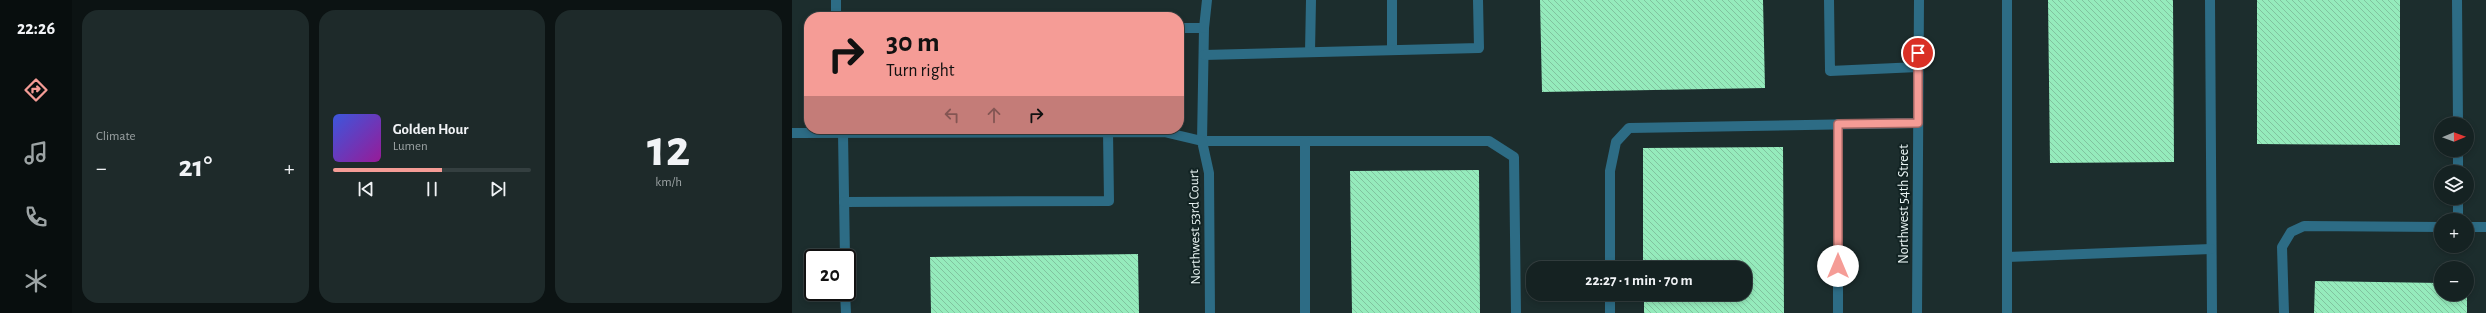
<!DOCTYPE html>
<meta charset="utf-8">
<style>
body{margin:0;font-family:"Alegreya Sans",sans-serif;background:#1e2a2a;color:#f1f3f6;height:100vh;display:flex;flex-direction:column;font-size:15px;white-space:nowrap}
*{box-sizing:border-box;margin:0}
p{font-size:13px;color:#9da4a5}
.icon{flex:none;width:22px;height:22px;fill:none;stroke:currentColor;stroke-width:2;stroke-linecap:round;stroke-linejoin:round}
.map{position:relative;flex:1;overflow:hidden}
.sheet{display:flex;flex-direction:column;gap:10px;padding:10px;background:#0c1313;width:720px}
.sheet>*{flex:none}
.banner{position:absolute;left:12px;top:12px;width:380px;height:122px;border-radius:16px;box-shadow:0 2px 6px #0003,0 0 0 1px #343f40;background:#f59c96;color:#111;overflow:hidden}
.needle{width:26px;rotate:89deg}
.controls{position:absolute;left:1642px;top:117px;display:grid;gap:8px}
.controls a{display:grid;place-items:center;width:40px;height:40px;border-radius:50%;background:#152222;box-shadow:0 2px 6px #0003,0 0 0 1px #343f40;font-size:20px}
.speed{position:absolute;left:12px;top:249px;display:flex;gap:8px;font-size:20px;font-weight:700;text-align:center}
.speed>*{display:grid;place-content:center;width:52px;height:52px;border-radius:50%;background:#152222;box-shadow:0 2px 6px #0003,0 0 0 1px #343f40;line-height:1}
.speed .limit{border:2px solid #111;border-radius:6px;background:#fff;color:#111}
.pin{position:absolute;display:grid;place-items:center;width:34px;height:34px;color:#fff;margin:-17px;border:2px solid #fff;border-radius:50%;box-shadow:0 1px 4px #0007}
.me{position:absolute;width:44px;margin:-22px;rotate:0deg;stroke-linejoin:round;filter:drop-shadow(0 0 3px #0008)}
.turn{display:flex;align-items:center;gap:14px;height:84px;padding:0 16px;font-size:18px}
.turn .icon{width:52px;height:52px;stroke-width:2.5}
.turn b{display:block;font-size:28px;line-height:34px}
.lanes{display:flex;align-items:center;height:38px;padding:0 16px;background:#0003;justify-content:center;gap:20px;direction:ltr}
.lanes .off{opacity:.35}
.big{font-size:30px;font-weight:700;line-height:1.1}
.sheet .card{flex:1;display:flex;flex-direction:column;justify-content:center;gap:6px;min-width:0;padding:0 14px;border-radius:16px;background:#1e2a2a}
.sheet .dial{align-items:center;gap:0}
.dial b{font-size:52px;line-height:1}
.song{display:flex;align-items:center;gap:12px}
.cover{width:48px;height:48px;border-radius:6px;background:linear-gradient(135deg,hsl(230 70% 55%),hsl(300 70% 35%))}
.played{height:4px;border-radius:2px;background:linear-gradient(90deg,#f59c96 55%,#343f40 55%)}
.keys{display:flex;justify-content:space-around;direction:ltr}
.heat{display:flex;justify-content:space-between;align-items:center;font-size:22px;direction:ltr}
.sheet .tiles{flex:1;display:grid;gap:10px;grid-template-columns:repeat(3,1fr)}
.trip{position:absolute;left:734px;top:261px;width:226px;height:40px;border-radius:16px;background:#152222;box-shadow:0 2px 6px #0003,0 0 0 1px #343f40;font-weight:700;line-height:40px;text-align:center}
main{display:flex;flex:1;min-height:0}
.menu{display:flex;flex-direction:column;width:72px;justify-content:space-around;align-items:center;background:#080e0e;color:#9da4a5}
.menu .icon{width:28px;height:28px}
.menu .active{color:#f59c96}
.menu b{font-size:18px;color:#f1f3f6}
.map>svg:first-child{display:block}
.building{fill:url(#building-back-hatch)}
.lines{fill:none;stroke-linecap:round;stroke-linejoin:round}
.lane{stroke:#2d6c85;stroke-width:10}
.street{stroke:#2d6c85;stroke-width:10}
.route-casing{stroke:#9f6562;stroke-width:10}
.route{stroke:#f59c96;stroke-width:7}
.labels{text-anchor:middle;stroke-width:4;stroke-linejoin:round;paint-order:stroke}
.street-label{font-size:14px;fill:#eaf5f4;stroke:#122323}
</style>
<main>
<nav class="menu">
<b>22:26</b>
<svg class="icon active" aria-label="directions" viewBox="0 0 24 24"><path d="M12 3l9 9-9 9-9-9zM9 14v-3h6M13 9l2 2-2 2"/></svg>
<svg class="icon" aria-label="music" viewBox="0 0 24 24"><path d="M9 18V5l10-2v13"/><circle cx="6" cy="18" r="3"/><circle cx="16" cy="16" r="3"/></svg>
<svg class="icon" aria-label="phone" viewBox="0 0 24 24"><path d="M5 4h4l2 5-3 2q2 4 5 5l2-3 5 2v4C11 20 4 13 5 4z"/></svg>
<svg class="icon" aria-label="climate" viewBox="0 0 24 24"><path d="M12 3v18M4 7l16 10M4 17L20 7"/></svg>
</nav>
<section class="sheet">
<div class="tiles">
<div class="card"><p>Climate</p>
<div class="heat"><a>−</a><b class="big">21°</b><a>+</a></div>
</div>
<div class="card">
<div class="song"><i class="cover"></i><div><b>Golden Hour</b><p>Lumen</p></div></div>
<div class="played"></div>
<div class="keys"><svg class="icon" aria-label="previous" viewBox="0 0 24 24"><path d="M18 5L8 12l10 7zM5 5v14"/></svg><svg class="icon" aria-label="pause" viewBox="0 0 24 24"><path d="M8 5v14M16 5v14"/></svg><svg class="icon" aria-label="next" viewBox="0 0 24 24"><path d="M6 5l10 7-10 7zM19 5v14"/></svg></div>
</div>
<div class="card dial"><b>12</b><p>km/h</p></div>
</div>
</section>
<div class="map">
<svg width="1694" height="313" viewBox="0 0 1694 313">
<defs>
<pattern id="building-back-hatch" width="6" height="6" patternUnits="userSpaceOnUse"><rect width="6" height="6" fill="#95ebbc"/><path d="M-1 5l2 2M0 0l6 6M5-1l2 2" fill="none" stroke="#81c39f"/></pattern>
</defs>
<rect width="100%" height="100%" fill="#1c2d2d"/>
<g class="building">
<path d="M748,0H971L973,88L750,92Z"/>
<path d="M1256,0H1381L1382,162L1258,163Z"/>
<path d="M1465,0H1608V145L1465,144Z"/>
<path d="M991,147L992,313H852V294H953V268H851V148Z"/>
<path d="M687,170L688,313H560L558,171Z"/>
<path d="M346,254L347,313H139L138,257Z"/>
<path d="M1523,281L1649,283V294H1675V313H1522Z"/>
</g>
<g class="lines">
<g class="lane">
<path d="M44,0V17"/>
<path d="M600,0V50"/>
<path d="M1037,0L1038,71L1126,67"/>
<path d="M1418,0L1420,313"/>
<path d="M1665,0L1666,124"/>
<path d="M387,28H412L410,141H697L722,157L724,313"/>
<path d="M412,28L415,0"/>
<path d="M518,52L519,0"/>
<path d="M412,55L687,48L686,0"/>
<path d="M1046,124V313"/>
<path d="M51,133L53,258"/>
<path d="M1666,150V172"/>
<path d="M1666,198V220"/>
<path d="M52,202L317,201L316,132"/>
<path d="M1675,227H1694"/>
<path d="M1215,257L1419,249"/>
<path d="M818,268V171L824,142L837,128L1126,123"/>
<path d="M53,292L54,313"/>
<path d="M513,313V141"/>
<path d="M818,313V294"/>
<path d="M1215,313V0"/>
<path d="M1492,313L1490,247L1499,232L1512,226L1649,227"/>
</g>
<g class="street">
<path d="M0,133L372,132L410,141L417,173L418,313"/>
<path d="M1125,313L1127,0"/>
</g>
</g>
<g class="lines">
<defs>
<path id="route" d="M1046,266V124L1126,123V53"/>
</defs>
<use href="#route" class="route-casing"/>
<use href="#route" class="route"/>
</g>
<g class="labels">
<g class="street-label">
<text transform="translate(1111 204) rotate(-90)" y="5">Northwest 54th Street</text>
<text transform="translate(402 227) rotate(-91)" y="5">Northwest 53rd Court</text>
</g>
</g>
</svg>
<div class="controls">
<a><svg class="needle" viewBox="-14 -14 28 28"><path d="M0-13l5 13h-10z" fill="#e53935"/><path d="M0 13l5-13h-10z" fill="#9da4a5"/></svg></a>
<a><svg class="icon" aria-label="layers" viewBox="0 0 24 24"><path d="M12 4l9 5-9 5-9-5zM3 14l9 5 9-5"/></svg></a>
<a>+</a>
<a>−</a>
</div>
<div class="speed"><div class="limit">20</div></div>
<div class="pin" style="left:1126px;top:53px;background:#d93025"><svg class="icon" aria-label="arrive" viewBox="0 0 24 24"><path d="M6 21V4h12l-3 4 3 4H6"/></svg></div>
<svg class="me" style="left:1046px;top:266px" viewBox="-20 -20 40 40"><circle r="19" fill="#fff"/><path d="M0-13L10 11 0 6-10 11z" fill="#f59c96"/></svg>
<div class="trip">22:27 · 1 min · 70 m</div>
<div class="banner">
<div class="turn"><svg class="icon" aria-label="right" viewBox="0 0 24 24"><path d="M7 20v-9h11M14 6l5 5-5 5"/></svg><div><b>30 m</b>Turn right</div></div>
<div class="lanes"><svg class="icon off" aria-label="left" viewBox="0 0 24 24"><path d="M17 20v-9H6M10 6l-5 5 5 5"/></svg><svg class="icon off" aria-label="ahead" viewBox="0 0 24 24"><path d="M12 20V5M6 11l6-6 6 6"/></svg><svg class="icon" aria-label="right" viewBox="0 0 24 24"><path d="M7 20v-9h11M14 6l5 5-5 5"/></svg></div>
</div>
</div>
</main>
